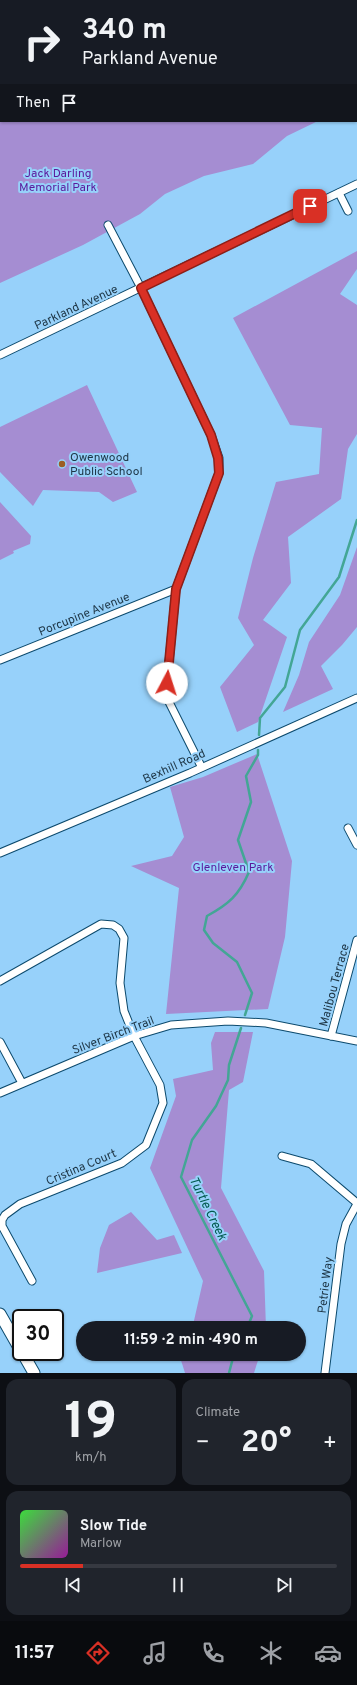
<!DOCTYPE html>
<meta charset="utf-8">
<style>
body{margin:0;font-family:Overpass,sans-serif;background:#20242c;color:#f1f3f6;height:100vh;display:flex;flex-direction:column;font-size:15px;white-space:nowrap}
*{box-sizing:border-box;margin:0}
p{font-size:13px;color:#9ea1a6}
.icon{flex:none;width:22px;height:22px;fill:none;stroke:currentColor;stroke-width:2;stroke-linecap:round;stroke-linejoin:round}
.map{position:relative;height:1373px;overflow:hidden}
.details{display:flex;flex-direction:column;gap:6px;padding:6px;background:#0d0f14;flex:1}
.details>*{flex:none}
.top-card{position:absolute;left:0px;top:0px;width:357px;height:122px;box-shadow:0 1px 3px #0004;background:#171b24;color:#f1f3f6;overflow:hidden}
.speed{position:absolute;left:12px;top:1309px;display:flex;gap:8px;font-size:20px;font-weight:700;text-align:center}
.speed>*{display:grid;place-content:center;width:52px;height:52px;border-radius:50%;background:#171b24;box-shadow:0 1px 3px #0004;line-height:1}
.speed .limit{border:2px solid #111;border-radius:6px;background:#fff;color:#111}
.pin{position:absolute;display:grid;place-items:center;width:34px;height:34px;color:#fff;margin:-17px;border-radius:8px;box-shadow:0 2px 6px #0006}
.me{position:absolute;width:44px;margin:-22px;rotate:5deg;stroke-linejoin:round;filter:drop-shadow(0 0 3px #0008)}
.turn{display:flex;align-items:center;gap:14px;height:84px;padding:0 16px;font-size:18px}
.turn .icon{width:52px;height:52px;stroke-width:2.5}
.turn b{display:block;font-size:28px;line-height:34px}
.then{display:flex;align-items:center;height:38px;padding:0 16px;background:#0003;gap:8px;font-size:15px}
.big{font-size:30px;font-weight:700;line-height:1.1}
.details .card{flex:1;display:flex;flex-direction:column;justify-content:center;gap:6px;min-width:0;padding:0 14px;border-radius:12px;background:#20242c}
.details .dial{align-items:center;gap:0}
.dial b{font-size:52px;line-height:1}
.song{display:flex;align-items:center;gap:12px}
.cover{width:48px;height:48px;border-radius:6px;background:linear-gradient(135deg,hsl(120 70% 55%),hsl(300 70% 35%))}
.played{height:4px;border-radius:2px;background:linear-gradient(90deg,#d93025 20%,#363941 20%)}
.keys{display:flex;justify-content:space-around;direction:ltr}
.heat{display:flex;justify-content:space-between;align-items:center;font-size:22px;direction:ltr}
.details .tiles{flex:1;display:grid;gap:6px;grid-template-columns:1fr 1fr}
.card:last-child{grid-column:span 2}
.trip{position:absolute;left:76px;top:1321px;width:230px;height:40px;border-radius:20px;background:#171b24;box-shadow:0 1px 3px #0004;font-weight:700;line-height:40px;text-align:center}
.menu{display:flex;height:64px;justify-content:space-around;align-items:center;background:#090b0e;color:#9ea1a6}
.menu .icon{width:28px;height:28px}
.menu .selected{color:#d93025}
.menu b{font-size:18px;color:#f1f3f6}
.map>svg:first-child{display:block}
.green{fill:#a58dd2}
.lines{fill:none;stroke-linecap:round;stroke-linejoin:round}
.stream{stroke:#43a695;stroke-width:2.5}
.minor-casing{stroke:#0c4a6d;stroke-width:9}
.primary-casing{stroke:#0c4a6d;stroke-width:13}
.minor{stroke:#fff;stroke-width:7}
.primary{stroke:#fff;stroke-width:11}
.route-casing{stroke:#8d1f18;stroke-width:10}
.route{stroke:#d93025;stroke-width:7}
.poi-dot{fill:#9c5e24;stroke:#97d1fa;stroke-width:1.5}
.labels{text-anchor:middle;stroke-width:4;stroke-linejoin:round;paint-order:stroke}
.park-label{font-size:12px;fill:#5b1a9c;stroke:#97d1fa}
.street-label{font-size:12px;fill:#1d3545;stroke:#97d1fa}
.poi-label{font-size:12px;fill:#1d3545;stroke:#97d1fa;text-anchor:start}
.water-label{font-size:13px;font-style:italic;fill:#025b4f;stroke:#97d1fa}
</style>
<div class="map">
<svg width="357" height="1373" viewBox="0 0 357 1373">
<rect width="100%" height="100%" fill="#97d1fa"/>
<g class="green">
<path d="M0,0H357V104L356,1H1V121H318L287,136L253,164L204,176L165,194L140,214L83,245L0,283Z"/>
<path d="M357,251V269L340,294L357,305V434L348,449L341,499L288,537L291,583L263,620L287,637L258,722L237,732L220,687L254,645L238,618L253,558L276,482L319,474L322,428L290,425L233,318Z"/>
<path d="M87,385L137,492L113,502L99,492L43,490L33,506L0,472V427Z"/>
<path d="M0,502L31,536L30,544L13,551L14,553L0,560Z"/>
<path d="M357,547V627L342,645L321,666L333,689L283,712L299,675L309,642L340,595Z"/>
<path d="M257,754L292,861L285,937L268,1009L166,1014L179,888L131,866L172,856L184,837L170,787L203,777Z"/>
<path d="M215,1032H253L243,1082L229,1090L221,1188L264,1271L266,1328H190L193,1325L203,1281L150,1168L176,1096L173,1079L213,1070L211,1043Z"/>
<path d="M131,1212L157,1240L174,1235L182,1253L97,1273L100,1248L109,1225Z"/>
<path d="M179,1354H260L254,1373H185Z"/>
</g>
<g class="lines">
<g class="stream">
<path d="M259,735L260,718L285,687L300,630L339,577L357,520"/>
<path d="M245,1015L252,993L237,962L213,943L204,930L207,916C229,904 239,895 249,872L238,840L251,802L246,776L258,755V750"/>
<path d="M241,1028L229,1065L228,1080L216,1106L192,1140L181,1177L252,1316L247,1328"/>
<path d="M229,1373L234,1354"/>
</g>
<defs>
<g id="minor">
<path d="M339,193L348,211"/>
<path d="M108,225L141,288L211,435L219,458V473L176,589L167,683L169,702L201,766"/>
<path d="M0,355L357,184"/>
<path d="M0,660L176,589"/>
<path d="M348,828L357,845"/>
<path d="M0,853L190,773L357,698"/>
<path d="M0,981L101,924L113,925L119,929L124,938L120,983L124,1011L134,1036L160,1085L163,1103L146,1145L122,1163L20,1204L5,1215L2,1220V1226L32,1281"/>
<path d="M331,1036L357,940"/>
<path d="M0,1042L22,1083"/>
<path d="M0,1093L134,1036L171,1025L228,1021L266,1023L357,1041"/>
<path d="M282,1156L311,1164L357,1203"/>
<path d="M325,1373L341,1244L346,1224L357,1204"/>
</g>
<g id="primary">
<path d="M0,1314L21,1351"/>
<path d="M22,1352L34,1373"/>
</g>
</defs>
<use href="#minor" class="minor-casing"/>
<use href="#primary" class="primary-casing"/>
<use href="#minor" class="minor"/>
<use href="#primary" class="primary"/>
</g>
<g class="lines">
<defs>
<path id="route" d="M167,683L176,589L219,473L218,458L211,435L141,288L310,206"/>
</defs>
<use href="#route" class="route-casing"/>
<use href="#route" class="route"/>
</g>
<circle class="poi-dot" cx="62" cy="464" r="4"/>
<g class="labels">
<g class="park-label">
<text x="58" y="177">Jack Darling<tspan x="58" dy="14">Memorial Park</tspan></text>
<text x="233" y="871">Glenleven Park</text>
</g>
<g class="street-label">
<text transform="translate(76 307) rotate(-25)" y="4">Parkland Avenue</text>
<text transform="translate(84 614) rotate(-22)" y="4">Porcupine Avenue</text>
<text transform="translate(174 766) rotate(-24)" y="4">Bexhill Road</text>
<text transform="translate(334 985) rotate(-75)" y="4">Malibou Terrace</text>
<text transform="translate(113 1035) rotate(-21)" y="4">Silver Birch Trail</text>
<text transform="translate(81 1167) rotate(-23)" y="4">Cristina Court</text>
<text transform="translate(325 1285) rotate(-83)" y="4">Petrie Way</text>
</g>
<g class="poi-label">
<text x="70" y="461">Owenwood<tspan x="70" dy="14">Public School</tspan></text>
</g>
<g class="water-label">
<text transform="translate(209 1208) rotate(64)" y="5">Turtle Creek</text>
</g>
</g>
</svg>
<div class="speed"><div class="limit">30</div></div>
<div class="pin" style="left:310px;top:206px;background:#d93025"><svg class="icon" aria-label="arrive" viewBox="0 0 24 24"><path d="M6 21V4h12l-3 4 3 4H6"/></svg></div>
<svg class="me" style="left:167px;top:683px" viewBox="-20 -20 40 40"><circle r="19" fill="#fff"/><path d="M0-13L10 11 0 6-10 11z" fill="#d93025"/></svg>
<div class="trip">11:59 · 2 min · 490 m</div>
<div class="top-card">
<div class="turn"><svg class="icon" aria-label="right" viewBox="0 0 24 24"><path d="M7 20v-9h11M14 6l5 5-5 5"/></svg><div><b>340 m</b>Parkland Avenue</div></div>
<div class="then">Then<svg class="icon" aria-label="arrive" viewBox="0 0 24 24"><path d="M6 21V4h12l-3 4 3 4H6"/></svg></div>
</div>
</div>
<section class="details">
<div class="tiles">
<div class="card dial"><b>19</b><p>km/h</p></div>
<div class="card"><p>Climate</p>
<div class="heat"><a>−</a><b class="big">20°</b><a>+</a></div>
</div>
<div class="card">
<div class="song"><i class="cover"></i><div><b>Slow Tide</b><p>Marlow</p></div></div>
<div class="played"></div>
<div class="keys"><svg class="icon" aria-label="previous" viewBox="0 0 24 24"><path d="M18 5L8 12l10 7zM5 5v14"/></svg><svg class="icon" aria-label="pause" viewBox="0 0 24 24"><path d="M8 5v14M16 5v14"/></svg><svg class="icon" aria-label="next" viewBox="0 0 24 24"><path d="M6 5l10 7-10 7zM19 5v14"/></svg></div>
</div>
</div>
</section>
<nav class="menu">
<b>11:57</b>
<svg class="icon selected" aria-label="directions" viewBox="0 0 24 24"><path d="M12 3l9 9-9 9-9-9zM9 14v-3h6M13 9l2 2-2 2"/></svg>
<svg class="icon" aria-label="music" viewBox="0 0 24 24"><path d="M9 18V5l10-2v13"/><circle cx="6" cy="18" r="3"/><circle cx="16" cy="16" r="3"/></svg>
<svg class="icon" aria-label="phone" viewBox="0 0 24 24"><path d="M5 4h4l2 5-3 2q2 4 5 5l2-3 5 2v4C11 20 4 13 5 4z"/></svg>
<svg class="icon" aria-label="climate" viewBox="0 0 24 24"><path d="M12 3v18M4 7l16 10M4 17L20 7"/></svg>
<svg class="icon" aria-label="car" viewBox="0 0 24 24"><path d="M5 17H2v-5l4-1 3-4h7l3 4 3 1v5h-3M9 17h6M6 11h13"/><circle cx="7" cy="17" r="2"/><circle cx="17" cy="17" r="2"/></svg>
</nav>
